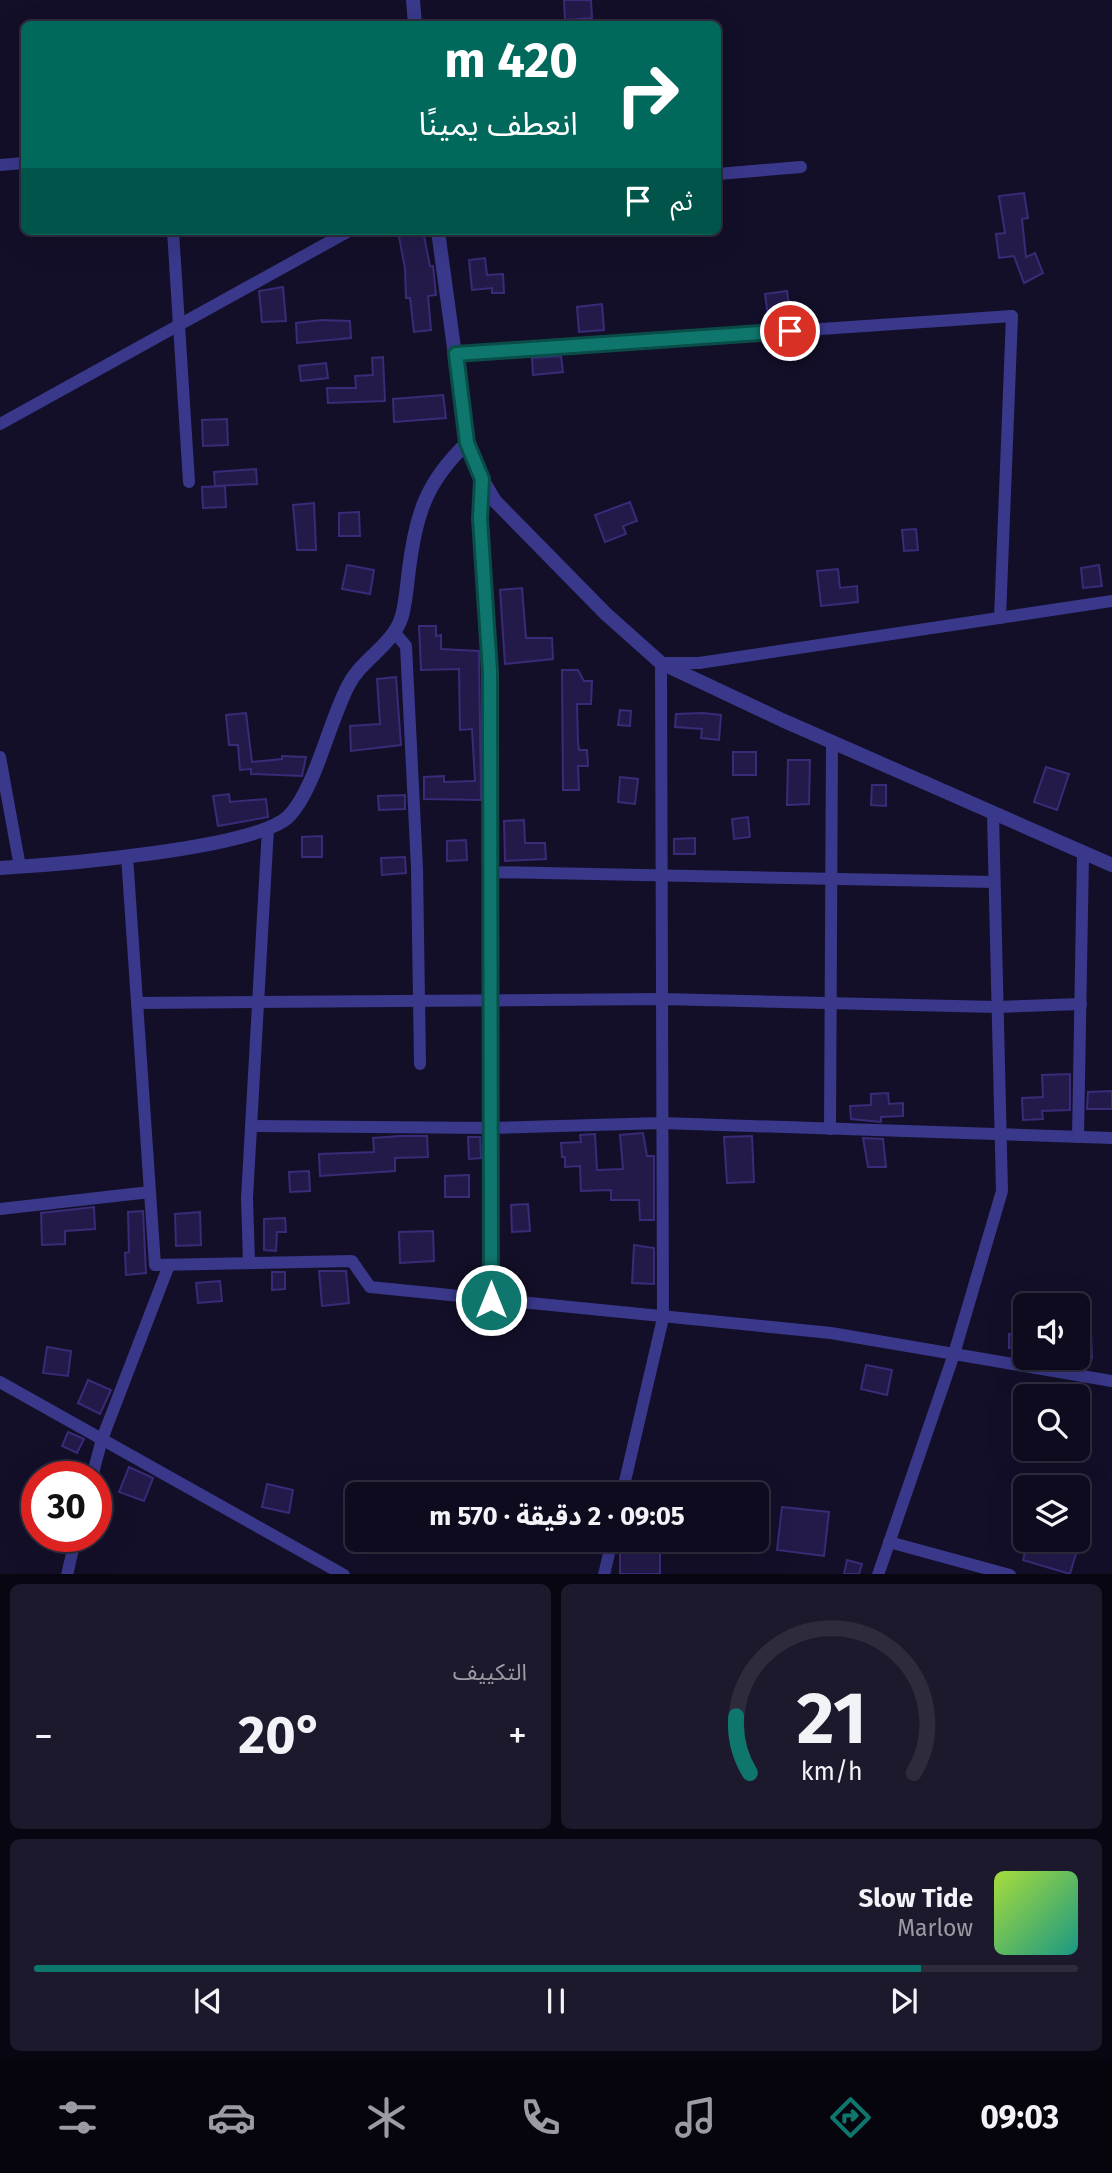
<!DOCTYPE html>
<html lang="ar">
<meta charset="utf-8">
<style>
body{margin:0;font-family:"Fira Sans","Noto Sans Arabic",sans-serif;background:#1c192c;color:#f1f3f6;direction:rtl;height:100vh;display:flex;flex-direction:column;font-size:26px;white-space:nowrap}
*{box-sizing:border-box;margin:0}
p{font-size:23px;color:#9b9ba4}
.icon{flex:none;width:38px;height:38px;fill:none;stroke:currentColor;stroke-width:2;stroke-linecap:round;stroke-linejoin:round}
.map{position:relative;height:1574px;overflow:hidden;direction:ltr}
.side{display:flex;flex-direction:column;gap:10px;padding:10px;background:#080611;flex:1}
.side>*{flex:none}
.guide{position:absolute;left:21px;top:21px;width:700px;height:214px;border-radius:10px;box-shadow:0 7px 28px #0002,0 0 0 2px #2e2b3d;direction:rtl;background:#00695c;color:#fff;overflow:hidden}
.controls{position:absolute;left:1013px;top:1293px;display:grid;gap:14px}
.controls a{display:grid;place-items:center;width:77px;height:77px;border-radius:10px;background:#0e0b1f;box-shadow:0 7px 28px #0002,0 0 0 2px #2e2b3d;font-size:35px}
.speed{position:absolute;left:21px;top:1461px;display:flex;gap:14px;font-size:35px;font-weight:700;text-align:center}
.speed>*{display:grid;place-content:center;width:91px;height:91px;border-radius:50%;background:#0e0b1f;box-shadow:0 7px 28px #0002,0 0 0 2px #2e2b3d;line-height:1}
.speed .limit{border:10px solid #d22;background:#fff;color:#111}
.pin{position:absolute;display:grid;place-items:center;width:60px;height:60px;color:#fff;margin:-30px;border:4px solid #fff;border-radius:50%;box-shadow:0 2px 7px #0007}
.me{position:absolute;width:77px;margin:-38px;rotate:0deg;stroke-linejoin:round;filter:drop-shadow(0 0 5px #0008)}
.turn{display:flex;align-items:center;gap:24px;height:147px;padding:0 28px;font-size:32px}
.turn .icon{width:91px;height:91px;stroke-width:2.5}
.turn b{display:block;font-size:49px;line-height:60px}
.then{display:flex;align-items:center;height:66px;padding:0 28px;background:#0003;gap:14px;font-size:26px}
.big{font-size:52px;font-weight:700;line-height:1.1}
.side .card{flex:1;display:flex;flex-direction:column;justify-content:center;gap:10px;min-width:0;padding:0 24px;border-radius:10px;background:#1c192c}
.side .dial{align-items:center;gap:0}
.dial svg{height:182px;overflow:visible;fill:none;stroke:#2e2b3d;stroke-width:7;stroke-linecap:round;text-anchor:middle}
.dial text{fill:#f1f3f6;stroke:none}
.song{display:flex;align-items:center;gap:21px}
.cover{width:84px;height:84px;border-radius:10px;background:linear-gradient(135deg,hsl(80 70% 55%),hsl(170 70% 35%))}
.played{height:7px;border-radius:4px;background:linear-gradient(90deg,#0f766e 85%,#2e2b3d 85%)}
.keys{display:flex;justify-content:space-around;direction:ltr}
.heat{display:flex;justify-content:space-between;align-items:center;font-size:38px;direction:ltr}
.side .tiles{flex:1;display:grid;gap:10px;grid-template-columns:1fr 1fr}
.card:last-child{grid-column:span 2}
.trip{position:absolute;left:345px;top:1482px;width:424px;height:70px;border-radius:10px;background:#0e0b1f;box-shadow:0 7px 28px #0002,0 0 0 2px #2e2b3d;font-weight:700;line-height:70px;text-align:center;direction:rtl}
.tab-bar{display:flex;height:112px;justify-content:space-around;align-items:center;background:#06040c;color:#9b9ba4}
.tab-bar .icon{width:49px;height:49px}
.tab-bar .active{color:#0f766e}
.tab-bar b{font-size:32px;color:#f1f3f6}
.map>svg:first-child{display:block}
.building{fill:#231a4a;stroke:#392b77;stroke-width:2}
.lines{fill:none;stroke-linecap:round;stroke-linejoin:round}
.minor{stroke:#39388a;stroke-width:12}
.tertiary{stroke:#39388a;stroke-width:14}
.route-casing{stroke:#0a4d48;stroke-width:18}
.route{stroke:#0f766e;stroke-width:12}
</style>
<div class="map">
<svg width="1112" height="1575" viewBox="0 0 1112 1575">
<rect width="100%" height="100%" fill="#130f29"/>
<g class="building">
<path d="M564,0H591L592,18L565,20Z"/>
<path d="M1024,193L1028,218L1022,219L1026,257L1035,253L1043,273L1024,283L1014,256L999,258L996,234L1005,233L999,196Z"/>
<path d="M398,231H423L430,266H433L436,295L428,296L431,330L414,332L410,298H406L405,269Z"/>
<path d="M485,258L487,275L503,274L504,293H492V288L472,290L469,260Z"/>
<path d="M283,287L286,321L262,322L259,291Z"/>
<path d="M787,291L791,321L769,324L765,294Z"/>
<path d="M602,304L604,330L579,332L577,307Z"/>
<path d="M322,320L350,321L351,338L297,343L296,323Z"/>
<path d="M561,356L563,372L533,375L532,358Z"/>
<path d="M383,357L385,401L328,403L327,388H356L355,376L373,375L372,358Z"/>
<path d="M326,363L328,378L301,381L299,366Z"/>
<path d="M443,395L446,418L394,422L393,399Z"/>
<path d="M227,419L228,445L203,446L202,420Z"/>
<path d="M256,469L257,484L215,486L214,472Z"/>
<path d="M225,486L226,507L203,508L202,487Z"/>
<path d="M630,502L637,521L623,526L626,534L605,542L595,515Z"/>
<path d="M314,503L316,550H297L293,505Z"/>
<path d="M359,512L360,536H339V513Z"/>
<path d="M916,529L918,550L904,551L902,530Z"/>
<path d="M347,565L374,570L370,594L342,589Z"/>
<path d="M1099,565L1102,586L1083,588L1081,568Z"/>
<path d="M838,569L840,588L857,586L858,602L821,606L817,571Z"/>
<path d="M522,588L526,638H552L553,659L505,664L500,590Z"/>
<path d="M419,626H436V636L441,635V649L479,651L481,800L424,799V777L444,776V782L475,781L472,729L460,730L459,669L421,670Z"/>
<path d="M562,670H578L584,681H592L591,704H577L578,742L579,750H587L588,766H578L579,790H563Z"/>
<path d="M396,677L401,745L351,751L350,726L380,724L377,679Z"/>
<path d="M620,710L631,711L630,726L618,725Z"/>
<path d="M246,713L252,762L282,759V756L306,757L302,776L251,774V769L240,770L238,745H229L226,715Z"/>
<path d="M703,713L721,715L719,740L701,738L702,729L675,727L676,714Z"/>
<rect x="733" y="752" width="23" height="23"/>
<path d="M788,760H810L809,804L787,805Z"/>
<path d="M1046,767L1069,774L1057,810L1034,802Z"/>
<path d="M620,777L638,779L635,804L618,802Z"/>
<path d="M872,785H886V806L871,805Z"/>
<path d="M229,794L230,802L266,799L268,817L218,826L213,796Z"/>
<path d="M405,795V809L379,810L378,796Z"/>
<path d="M748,817L750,837L734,839L732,819Z"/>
<path d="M524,820L525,843H545L546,859L505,861L504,821Z"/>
<path d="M322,836V857H302V837Z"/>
<path d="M695,838V854H674V839Z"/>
<path d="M466,840L467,860L447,861V841Z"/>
<path d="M405,857L406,873L382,875L381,858Z"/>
<path d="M1070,1074V1110L1042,1111L1043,1119L1023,1120L1022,1098L1043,1097L1042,1075Z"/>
<path d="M1112,1091V1109H1087L1088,1092Z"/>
<path d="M888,1093L889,1104L903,1103V1116L881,1117V1122L851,1119L850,1106L871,1105V1094Z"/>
<path d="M643,1133L647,1156H654V1220H640L639,1200H611V1190L581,1191L580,1166L565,1167V1157H562L561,1143L581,1142L580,1135L595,1134L597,1170L623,1169L620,1135Z"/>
<path d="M400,1136H427L428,1157L395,1158V1171L320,1176L319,1154L374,1152L373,1138Z"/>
<path d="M752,1136L754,1182L727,1183L724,1137Z"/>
<path d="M468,1137H480L481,1158L469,1159Z"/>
<path d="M863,1138L883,1139L886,1167H868Z"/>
<path d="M309,1171L310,1191L290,1192L289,1172Z"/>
<path d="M469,1175V1197H445V1176Z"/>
<path d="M528,1204L530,1231L512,1232L511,1205Z"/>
<path d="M94,1207L95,1229L65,1231V1244L42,1245L41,1213Z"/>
<path d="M143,1211L146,1273L126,1275L125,1253L129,1252L128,1212Z"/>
<path d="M200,1212L201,1245L176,1246L175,1214Z"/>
<path d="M285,1218L286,1232H277L276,1251L264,1250V1219Z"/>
<path d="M433,1231L434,1261L400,1263L399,1232Z"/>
<path d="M634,1245L654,1248V1284L632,1283Z"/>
<path d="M319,1271H346L349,1303L322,1306Z"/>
<path d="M272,1272H285V1289L272,1290Z"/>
<path d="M220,1281L222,1301L198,1303L196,1283Z"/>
<rect x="1009" y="1334" width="16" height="14"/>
<path d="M1078,1334H1091L1092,1358L1079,1359Z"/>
<path d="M47,1347L71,1351L68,1376L43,1373Z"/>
<path d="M866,1365L892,1370L887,1395L861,1389Z"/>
<path d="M88,1380L111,1390L100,1414L78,1403Z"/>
<path d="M68,1432L84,1439L77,1453L62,1446Z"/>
<path d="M129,1467L153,1478L144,1501L119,1492Z"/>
<path d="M267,1484L293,1490L289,1513L262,1507Z"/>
<path d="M782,1507L829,1512L824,1556L777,1550Z"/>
<path d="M1028,1540H1041L1077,1550L1070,1574L1023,1560Z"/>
<rect x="620" y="1550" width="40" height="24"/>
<path d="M847,1560L862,1564L859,1574H844Z"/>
</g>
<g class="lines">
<g class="minor">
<path d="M0,165L24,163"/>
<path d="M718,174L801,167"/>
<path d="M173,231L189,482"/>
<path d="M456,354L1012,316L1000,618"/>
<path d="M0,424L349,231"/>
<path d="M482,479L480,519L490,671L491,1300"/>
<path d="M395,633L406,646L417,868L420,1064"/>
<path d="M0,757L20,867"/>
<path d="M127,856L155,1265L352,1261L370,1287L831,1333L1112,1381"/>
<path d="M490,872L994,882"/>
<path d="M137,1003L662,999L997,1007L1081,1004"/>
<path d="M251,1126L491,1128L662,1123L1112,1138"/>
<path d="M830,1129L832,742"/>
<path d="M1078,1137L1083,855"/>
<path d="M0,1209L150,1192"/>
<path d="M249,1262L247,1198L268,828"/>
<path d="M0,1382L344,1575"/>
<path d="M92,1477L102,1439L169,1265"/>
<path d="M622,1494L663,1318L661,663H699L1112,601"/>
<path d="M889,1542L1010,1575"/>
<path d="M67,1575L76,1536"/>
<path d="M604,1575L612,1540"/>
<path d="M878,1575L954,1354L1002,1191L993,814"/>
</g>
<g class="tertiary">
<path d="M413,0L415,24"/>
<path d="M438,231L467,443L482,479L495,501L606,614L661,663L782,720L1112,865"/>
<path d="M0,868C53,865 256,849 289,816C315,789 329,722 348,686C361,659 393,646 402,616C406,601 407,584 409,569C416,514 426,482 467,443"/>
</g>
</g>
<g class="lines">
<defs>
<path id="route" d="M491,1300L490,671L480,519L482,479L467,443L456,354L790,331"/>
</defs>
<use href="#route" class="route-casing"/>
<use href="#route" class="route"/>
</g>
</svg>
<div class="controls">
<a><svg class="icon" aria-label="sound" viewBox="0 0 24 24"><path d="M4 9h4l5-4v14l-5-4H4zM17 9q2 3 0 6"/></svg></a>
<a><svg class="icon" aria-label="search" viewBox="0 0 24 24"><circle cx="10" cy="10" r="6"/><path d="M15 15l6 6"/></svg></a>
<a><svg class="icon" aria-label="layers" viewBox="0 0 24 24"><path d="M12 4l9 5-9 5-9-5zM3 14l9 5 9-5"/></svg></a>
</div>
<div class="speed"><div class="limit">30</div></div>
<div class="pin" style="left:790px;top:331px;background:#d93025"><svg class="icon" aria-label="arrive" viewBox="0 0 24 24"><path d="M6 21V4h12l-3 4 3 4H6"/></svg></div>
<svg class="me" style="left:491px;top:1300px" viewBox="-20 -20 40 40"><circle r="17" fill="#0f766e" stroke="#fff" stroke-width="3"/><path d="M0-11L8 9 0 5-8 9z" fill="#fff"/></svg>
<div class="trip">09:05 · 2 دقيقة · 570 m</div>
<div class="guide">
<div class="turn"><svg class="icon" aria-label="right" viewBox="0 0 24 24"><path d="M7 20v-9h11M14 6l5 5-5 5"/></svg><div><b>420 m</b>انعطف يمينًا</div></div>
<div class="then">ثم<svg class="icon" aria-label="arrive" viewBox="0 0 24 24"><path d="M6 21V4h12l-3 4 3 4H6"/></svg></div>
</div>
</div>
<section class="side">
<div class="tiles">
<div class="card dial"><svg viewBox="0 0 100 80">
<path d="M14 69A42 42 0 1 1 86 69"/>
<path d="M14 69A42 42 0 0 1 8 44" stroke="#0f766e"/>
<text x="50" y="56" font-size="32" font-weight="700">21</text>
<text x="50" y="72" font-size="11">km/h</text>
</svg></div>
<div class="card"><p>التكييف</p>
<div class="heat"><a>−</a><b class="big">20°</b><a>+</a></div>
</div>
<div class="card">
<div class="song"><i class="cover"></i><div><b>Slow Tide</b><p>Marlow</p></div></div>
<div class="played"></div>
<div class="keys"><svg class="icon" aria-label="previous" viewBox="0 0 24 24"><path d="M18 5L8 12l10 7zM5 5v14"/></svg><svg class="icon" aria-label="pause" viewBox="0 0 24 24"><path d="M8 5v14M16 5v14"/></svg><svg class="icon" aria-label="next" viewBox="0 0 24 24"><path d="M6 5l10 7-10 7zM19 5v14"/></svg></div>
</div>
</div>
</section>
<nav class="tab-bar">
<b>09:03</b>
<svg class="icon active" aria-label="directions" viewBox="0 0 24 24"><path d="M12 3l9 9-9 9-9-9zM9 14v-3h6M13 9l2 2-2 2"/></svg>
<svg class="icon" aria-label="music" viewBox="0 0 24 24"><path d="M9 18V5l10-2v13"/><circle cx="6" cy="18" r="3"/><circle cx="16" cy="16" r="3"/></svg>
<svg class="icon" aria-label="phone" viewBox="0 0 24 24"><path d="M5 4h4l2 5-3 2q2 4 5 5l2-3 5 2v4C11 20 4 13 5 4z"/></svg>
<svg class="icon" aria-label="climate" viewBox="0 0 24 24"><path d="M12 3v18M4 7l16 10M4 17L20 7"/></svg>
<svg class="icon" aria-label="car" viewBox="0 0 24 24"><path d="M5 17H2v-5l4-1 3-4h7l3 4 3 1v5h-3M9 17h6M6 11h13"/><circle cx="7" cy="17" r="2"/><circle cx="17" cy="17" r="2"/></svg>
<svg class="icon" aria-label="filters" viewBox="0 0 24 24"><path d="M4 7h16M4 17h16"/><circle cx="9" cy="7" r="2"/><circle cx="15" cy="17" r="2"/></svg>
</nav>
